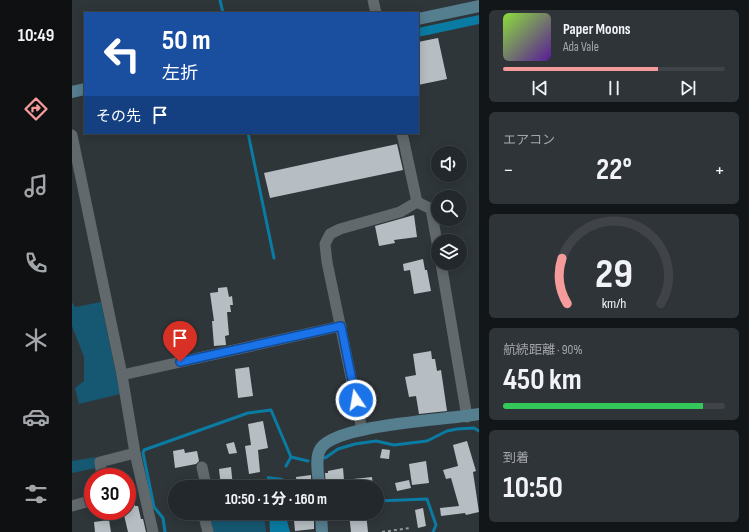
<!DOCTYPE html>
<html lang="ja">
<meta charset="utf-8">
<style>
body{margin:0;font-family:"Sofia Sans Condensed","Noto Sans JP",sans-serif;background:#2f3438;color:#f1f3f6;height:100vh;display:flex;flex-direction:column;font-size:15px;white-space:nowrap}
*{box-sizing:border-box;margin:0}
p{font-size:13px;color:#a3a6a9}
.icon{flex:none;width:22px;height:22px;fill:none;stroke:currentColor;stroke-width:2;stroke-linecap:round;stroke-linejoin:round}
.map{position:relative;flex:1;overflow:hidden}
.panel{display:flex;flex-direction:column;gap:10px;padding:10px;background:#131618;width:270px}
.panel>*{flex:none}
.guide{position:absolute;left:12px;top:12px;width:335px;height:122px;border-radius:0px;box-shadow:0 2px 10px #0003,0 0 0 1px #404448;background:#1a4fa0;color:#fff;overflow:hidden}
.fabs{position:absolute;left:359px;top:146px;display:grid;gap:8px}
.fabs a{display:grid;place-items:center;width:36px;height:36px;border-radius:50%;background:#23282c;box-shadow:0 2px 10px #0003,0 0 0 1px #404448;font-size:20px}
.speed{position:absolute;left:12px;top:468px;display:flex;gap:8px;font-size:20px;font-weight:700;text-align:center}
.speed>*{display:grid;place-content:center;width:52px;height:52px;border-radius:50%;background:#23282c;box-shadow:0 2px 10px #0003,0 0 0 1px #404448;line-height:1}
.speed .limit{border:6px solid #d22;background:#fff;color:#111}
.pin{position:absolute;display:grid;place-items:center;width:34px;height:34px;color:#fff;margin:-41px -17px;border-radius:50% 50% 50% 0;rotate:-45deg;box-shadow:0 0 4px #0007}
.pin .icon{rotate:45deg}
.me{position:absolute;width:44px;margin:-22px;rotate:348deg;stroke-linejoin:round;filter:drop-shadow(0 0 3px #0008)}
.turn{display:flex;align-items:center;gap:14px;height:84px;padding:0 12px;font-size:18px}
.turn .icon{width:52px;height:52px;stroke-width:2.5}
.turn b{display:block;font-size:28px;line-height:34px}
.then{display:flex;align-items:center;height:38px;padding:0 12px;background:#0003;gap:8px;font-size:15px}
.big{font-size:30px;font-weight:700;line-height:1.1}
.panel .tile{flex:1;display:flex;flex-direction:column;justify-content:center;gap:6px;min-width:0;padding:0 14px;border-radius:6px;background:#2f3438}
.panel .dial{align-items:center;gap:0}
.dial svg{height:104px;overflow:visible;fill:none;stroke:#404448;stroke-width:7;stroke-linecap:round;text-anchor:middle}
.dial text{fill:#f1f3f6;stroke:none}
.song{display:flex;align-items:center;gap:12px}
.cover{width:48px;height:48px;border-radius:6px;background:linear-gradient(135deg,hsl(90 70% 55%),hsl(270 70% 35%))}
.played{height:4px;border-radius:2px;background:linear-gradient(90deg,#f59b9c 70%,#404448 70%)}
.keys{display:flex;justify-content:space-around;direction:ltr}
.heat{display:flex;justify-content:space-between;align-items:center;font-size:22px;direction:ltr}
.charge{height:6px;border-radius:3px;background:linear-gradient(90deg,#34c759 90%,#404448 0)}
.trip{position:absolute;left:96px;top:480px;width:216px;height:40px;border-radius:20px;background:#23282c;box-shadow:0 2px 10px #0003,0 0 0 1px #404448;font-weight:700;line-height:40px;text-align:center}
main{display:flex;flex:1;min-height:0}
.dock{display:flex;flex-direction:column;width:72px;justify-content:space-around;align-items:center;background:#0e1012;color:#a3a6a9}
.dock .icon{width:28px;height:28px}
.dock .current{color:#f59b9c}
.dock b{font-size:18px;color:#f1f3f6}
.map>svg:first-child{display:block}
.green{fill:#165771}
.water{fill:#0a7ba2}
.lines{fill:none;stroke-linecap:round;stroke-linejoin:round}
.stream{stroke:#0a7ba2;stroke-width:3}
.building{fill:#b6bec3}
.path{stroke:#949a9d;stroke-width:2;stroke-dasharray:3 3;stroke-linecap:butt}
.street{stroke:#61696d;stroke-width:11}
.secondary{stroke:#557e8f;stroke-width:12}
.route-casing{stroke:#114b97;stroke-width:10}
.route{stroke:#1a73e8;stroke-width:7}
</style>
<main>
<nav class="dock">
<b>10:49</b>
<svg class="icon current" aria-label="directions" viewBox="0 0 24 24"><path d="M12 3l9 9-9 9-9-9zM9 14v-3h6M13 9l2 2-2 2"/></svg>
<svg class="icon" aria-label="music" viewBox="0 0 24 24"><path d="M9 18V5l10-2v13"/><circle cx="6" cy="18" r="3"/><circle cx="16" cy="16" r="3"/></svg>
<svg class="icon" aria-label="phone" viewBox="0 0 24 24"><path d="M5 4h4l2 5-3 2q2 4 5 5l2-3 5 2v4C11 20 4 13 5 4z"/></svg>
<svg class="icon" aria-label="climate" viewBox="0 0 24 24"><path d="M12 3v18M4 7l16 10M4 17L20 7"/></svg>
<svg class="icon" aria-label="car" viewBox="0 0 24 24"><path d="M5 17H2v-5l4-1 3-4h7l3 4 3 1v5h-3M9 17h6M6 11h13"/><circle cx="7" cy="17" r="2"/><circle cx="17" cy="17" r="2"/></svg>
<svg class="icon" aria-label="filters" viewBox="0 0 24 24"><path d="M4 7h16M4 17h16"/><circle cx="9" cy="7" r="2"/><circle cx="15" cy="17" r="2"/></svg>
</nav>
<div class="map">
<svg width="407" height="532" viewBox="0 0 407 532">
<rect width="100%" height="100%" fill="#2f363a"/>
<g class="green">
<path d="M0,302L3,307L29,302L48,394L7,404L3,388L12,381V357L0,326Z"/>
<path d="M25,457L24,468L0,473V461Z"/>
<path d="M136,513H192L194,532H141Z"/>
</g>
<g class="water">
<path d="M407,15V24L346,37V28Z"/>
<path d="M195,476L211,478V487H195Z"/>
<path d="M197,513H213L218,532H198Z"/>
</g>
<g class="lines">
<g class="stream">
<path d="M148,0L151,13"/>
<path d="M176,133L202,258"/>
<path d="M253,458L266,449L283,444L304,441L322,445L355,441L375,431L385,429L402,428L407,431"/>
<path d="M214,466L219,457"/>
<path d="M305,501L355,499L364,525L361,532"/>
<path d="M93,532L91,518L82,507L71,453L72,450L176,413L199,410L219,457L236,461"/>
</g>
</g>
<g class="building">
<path d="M366,38L375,79L346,85V42Z"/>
<path d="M325,144L331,170L198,198L192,173Z"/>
<path d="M342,215L345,237L322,240L323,243L307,246L303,226Z"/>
<path d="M351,259L353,270H355L359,291L342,294L338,270L332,271L331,264Z"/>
<path d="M155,287L157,297L160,296L161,305H158L159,312H155L157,335L153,336L154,345L142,346L140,321H142L138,293L146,292V288Z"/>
<path d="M359,351L360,359H363L365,371L369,370L375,411L347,414L344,396L337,397L333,377L344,375L341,354Z"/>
<path d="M177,367L181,396L166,398L163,369Z"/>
<path d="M191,421L196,448L186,450L188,472L177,474L173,446L179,445L176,424Z"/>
<path d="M395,441L404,471L401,472L407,512L394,515L393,513L369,516L368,508L387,506L379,478L374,479L371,470L386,466L381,445Z"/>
<path d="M162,442L165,453L157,454L154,444Z"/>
<path d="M112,449L113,453L125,451L127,461L124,464L103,468L101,451Z"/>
<path d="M310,449L318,450L317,459L308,458Z"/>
<path d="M354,461L357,483L340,485L337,464Z"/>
<path d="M159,467L161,487H149L147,469Z"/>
<path d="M271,468L272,480L300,477L301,487H254L253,473H256V471Z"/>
<path d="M239,475V487L238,486L225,487L224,477Z"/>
<path d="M337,480L339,488L325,491L323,483Z"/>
<path d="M55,483H59L63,506H66L69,519H71L74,532H56L52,515V511H55Z"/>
<path d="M351,508L354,526L346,528L343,510Z"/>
<path d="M277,513H294L296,532H279Z"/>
<path d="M242,518V529L223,531L222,520Z"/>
<path d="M37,520L39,532H23L22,522Z"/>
</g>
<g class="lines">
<path class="path" d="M310,532L338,528"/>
<g class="street">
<path d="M301,0L304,13"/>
<path d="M330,133L345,202"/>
<path d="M0,135L50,375L63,453L81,532"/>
<path d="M345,202L359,209L366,248"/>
<path d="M369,263L395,417"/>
<path d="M50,375L269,326"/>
<path d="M290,430L255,262L253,244L258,234L268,229L328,212L345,202"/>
<path d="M130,467L133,481L132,487"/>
<path d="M30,477L28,462L63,453"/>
<path d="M0,506L21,500"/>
<path d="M131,513L136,532"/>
</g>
<g class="secondary">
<path d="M346,19L407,6"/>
<path d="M0,92L13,89"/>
<path d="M247,487C247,476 242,458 249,448C266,424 376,420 407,414"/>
<path d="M249,513L250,532"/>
</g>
</g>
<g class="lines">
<defs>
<path id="route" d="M108,362L269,326L284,400"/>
</defs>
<use href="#route" class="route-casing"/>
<use href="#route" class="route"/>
</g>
</svg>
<div class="fabs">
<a><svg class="icon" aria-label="sound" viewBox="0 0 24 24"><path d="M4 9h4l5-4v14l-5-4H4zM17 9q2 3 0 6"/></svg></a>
<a><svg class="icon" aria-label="search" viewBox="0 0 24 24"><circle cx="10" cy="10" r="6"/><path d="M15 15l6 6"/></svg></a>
<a><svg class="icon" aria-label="layers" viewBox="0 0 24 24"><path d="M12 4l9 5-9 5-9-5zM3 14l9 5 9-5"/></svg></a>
</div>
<div class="speed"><div class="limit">30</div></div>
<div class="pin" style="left:108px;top:362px;background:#d93025"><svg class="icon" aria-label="arrive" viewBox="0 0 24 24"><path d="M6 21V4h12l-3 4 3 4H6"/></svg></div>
<svg class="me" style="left:284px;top:400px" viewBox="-20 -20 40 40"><circle r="17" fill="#1a73e8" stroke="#fff" stroke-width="3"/><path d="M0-11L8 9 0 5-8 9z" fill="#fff"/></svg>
<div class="trip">10:50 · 1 分 · 160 m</div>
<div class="guide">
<div class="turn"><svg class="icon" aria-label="left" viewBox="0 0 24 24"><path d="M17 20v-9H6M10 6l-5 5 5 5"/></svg><div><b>50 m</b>左折</div></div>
<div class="then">その先<svg class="icon" aria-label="arrive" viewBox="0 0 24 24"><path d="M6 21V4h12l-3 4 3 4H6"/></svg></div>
</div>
</div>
<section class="panel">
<div class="tile">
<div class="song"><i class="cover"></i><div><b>Paper Moons</b><p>Ada Vale</p></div></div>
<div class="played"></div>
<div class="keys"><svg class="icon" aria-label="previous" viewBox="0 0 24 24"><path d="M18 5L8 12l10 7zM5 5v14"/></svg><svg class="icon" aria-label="pause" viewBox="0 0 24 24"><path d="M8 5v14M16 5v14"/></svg><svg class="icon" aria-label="next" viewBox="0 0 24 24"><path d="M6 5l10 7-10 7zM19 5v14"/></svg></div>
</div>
<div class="tile"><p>エアコン</p>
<div class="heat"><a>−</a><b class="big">22°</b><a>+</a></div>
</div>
<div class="tile dial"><svg viewBox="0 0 100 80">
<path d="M14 69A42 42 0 1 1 86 69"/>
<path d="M14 69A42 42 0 0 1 10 34" stroke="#f59b9c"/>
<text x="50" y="56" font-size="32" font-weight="700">29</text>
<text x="50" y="72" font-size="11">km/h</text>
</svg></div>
<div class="tile"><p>航続距離 · 90%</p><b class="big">450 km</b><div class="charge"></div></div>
<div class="tile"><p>到着</p><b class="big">10:50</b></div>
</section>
</main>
